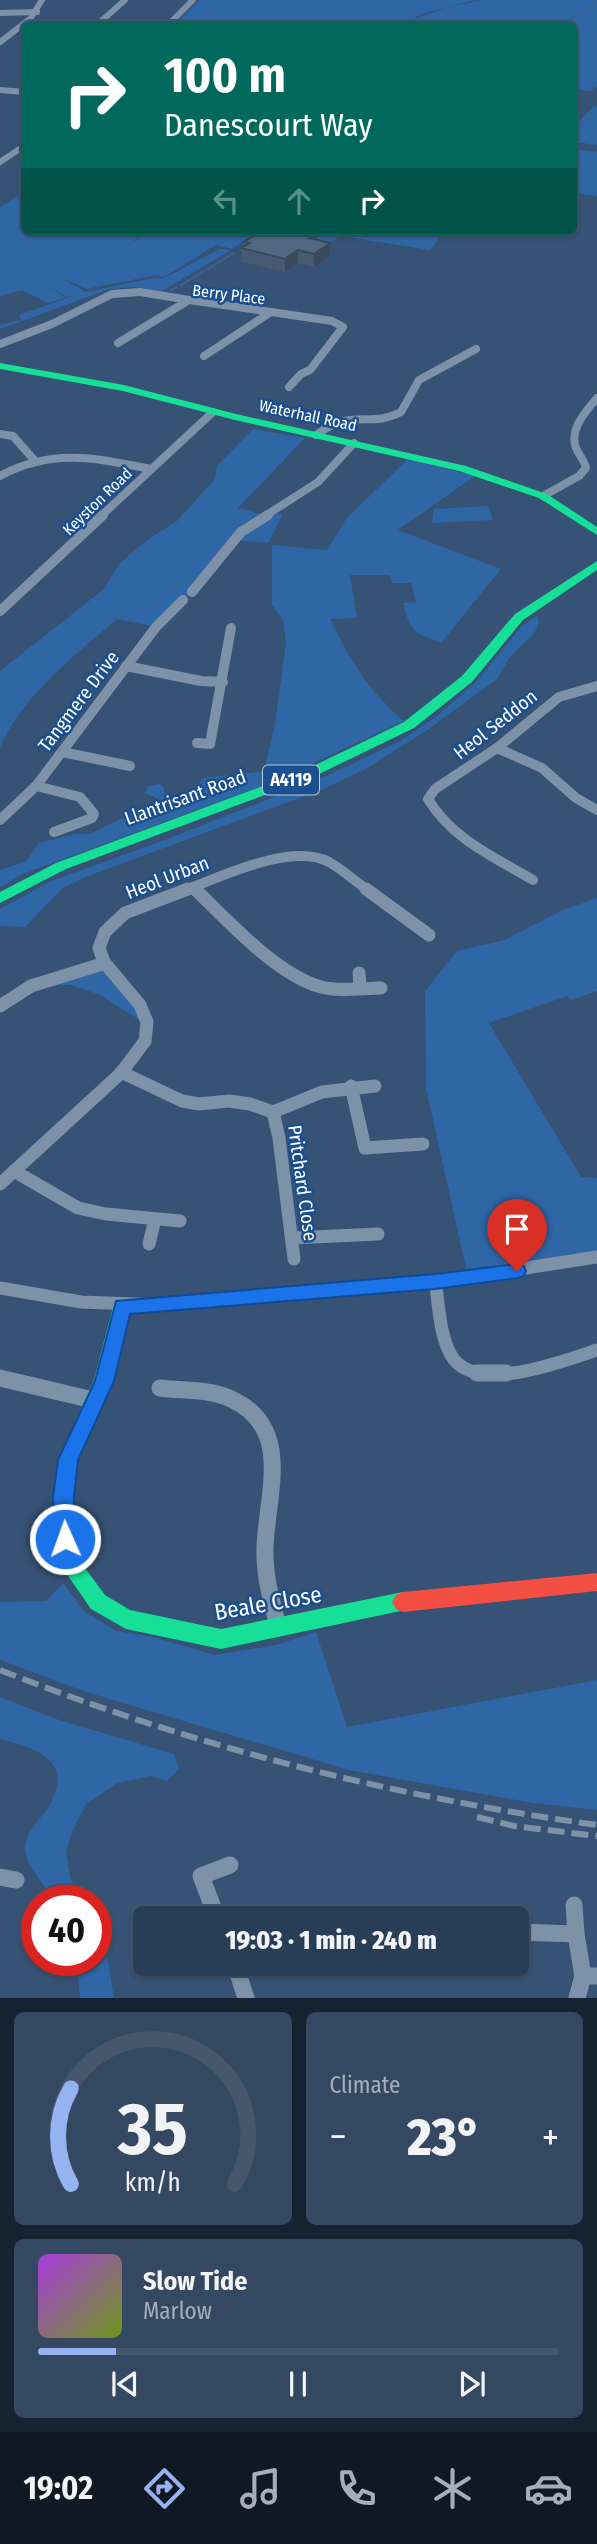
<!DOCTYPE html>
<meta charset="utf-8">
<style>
body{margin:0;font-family:"Fira Sans Condensed",sans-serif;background:#344961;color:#f1f3f6;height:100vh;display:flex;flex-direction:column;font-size:26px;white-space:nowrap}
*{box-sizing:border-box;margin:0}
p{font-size:23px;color:#a5aeba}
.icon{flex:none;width:38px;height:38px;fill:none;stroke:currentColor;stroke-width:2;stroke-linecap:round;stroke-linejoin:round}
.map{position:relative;height:1998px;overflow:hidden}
.drawer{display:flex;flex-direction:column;gap:14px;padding:14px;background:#162230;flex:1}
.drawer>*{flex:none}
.hud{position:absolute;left:21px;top:21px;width:556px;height:214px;border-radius:10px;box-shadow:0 2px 5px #0004,0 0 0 2px #44576d;background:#00695c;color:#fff;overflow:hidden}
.speed{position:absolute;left:21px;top:1885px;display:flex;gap:14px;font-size:35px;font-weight:700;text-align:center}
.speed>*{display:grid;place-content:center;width:91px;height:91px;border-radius:50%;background:#283e57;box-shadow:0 2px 5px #0004,0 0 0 2px #44576d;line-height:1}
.speed .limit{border:10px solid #d22;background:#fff;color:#111}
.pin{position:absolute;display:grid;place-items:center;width:60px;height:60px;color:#fff;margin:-72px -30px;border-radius:50% 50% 50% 0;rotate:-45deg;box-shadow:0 0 7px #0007}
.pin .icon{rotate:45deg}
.me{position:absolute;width:77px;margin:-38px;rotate:358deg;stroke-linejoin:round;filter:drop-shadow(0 0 5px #0008)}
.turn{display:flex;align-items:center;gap:24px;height:147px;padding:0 28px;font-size:32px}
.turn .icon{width:91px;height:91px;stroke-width:2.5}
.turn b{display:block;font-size:49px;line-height:60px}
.lanes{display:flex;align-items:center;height:66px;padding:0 28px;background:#0003;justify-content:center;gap:35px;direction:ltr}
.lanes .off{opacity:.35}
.big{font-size:52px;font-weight:800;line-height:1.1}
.drawer .tile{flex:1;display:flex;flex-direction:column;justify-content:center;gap:10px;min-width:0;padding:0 24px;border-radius:10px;background:#344961}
.drawer .dial{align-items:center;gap:0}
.dial svg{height:182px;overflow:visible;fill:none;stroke:#44576d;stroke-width:7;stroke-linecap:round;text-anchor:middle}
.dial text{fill:#f1f3f6;stroke:none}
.song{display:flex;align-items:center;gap:21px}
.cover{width:84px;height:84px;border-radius:10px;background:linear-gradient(135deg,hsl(280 70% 55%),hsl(80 70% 35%))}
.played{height:7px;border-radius:4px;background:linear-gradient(90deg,#95b2f1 15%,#44576d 15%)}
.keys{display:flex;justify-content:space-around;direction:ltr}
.heat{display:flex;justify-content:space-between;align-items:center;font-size:38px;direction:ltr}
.drawer .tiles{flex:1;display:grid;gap:14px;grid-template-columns:1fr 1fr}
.tile:last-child{grid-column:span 2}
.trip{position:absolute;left:133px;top:1906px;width:396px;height:70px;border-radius:10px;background:#283e57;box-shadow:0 2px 5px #0004,0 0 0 2px #44576d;font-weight:800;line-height:70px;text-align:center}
.tab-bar{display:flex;height:112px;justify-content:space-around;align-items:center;background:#101923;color:#a5aeba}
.tab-bar .icon{width:49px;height:49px}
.tab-bar .on{color:#95b2f1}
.tab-bar b{font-size:32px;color:#f1f3f6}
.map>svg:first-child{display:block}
.green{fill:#2f66a5}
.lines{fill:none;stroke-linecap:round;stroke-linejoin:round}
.stream-far1{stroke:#3b618d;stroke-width:2}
.stream{stroke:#3b618d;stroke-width:2.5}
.street-far4{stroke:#7d92a8;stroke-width:6}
.street-far3{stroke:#7d92a8;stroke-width:8}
.street-far2{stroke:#7d92a8;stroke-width:10}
.street-far1{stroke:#7d92a8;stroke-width:13}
.street{stroke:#7d92a8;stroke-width:17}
.fast{fill:#16e098;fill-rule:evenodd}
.jam{fill:#f24e42;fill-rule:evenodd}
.rail{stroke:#7e92a7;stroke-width:6;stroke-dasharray:17 7;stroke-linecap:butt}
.wall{fill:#475a72}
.shaded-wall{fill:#394a5c}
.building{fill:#526984;stroke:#394a5c;stroke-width:2}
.route{fill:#1a73e8;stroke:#114b97;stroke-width:2}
.labels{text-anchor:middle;stroke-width:5;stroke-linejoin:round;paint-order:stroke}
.far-street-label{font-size:16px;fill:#fff;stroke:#1b4f8f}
.shield{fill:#1b4f8f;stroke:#bbcadd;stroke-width:2}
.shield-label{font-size:18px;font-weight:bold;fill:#fff}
.street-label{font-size:19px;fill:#fff;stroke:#1b4f8f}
.near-street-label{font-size:23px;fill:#fff;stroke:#1b4f8f}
</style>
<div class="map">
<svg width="597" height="1998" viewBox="0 0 597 1998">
<rect width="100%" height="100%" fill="#365274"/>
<g class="green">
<path d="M200,0H476L421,14L406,24H175Z"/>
<path d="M482,0H597V86L591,91L574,89V24H418L414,19L445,8Z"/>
<path d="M597,106V145L574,142V127L593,107Z"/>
<path d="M574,149L597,152V196L574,193Z"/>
<path d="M24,192V231H150L117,251L152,231H261L232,249L216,245L164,277L157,275L86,289L60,277L86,292L148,279L164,278L220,249L231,250L162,291L133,287L110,289L0,329V325L21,320L19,315L78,294L68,297L42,283L66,297L48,303L22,290L0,296V207Z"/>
<path d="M310,231H445L430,250L340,236L327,245L312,242L323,233Z"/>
<path d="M253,429L305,438L238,508L265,515L273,511L283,515L268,543L234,540L192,592L156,627L117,619C76,654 21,697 0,748V671L104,589L119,564L147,540L177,521L215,479L217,466Z"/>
<path d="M408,459L475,476L398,530L501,569L441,643C415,633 410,632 403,603L416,602L411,583H392L390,575H350L357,618L330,619C352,663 366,688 404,721L273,782L23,874L0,887V870L26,861L39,843L75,834H89L151,805L156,798L145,793L147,786L160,784L164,787V793L175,800L191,793L203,778L264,771L275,724L286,643L283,619L272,605V545L327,550L346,519Z"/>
<path d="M488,506L493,520L432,523L434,509Z"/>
<path d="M537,616L539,622L534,634L510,657L497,679L426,731L364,770L321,790L88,876L63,888L25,927L0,926V909L51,881L165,840L324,777L400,741L437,716L477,681L522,626Z"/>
<path d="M597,898V991L571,1000L567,996L489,1023L581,1177L597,1178V1257L468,1277L426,1088L425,991L457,951L504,940L563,910Z"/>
<path d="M102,964L148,1025L98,994L70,985L31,986Z"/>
<path d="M63,1583L84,1611L116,1631L153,1637L215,1655L276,1645L316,1632L347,1727L597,1680V1810L533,1803L349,1770L86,1692L0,1660V1602L46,1601Z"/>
<path d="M0,1697L59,1720L174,1754L179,1769L167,1781L150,1776L118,1783L86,1804L72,1832L66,1852L70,1876L80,1900H54C46,1886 24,1864 25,1848C26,1831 41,1819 49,1806C75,1760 36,1748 0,1739Z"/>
<path d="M96,1931L108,1962L114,1998H80L77,1960H96Z"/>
</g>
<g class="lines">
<path class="stream-far1" d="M562,24L597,3"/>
<g class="stream">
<path d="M181,285L234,253"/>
<path d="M170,291L177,287"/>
</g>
<g class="street-far4">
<path d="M0,13L37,12"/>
<path d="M98,24L125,0"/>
<path d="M169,24L193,0"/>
<path d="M0,42L30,19L42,0"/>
<path d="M0,90L24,92"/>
<path d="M0,162L24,146"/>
</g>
<g class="street-far3">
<path d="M271,312L332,321L343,327L310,370L301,374L289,387"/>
<path d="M118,343L189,300L271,312L204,356"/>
<path d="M0,344L52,324L112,294L140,292L189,300"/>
<path d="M0,434L13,436L35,461"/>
<path d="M316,435C353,407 369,429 401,412L419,380L476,349"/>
<path d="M0,476C52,448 96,458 151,469"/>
<path d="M543,496L579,476L586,468C584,460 579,455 576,448C569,429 586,411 597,398"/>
<path d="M101,516L213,412"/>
<path d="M265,516L318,482L354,443"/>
</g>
<g class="street-far2">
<path d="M192,592L241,532L268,515"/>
<path d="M0,611L103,515"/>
<path d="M126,666L201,681L223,682"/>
<path d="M197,743L210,744L231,628"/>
<path d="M497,748L542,768L576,798L597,810"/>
<path d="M62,752L130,766"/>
<path d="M36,786L80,797L94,814L92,818L54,832"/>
<path d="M0,820L36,786L156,627L183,600"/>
<path d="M533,880C494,857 452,839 428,799L435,789L497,748L559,697L597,686"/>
<path d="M193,887L197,891"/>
<path d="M183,891C221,877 291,842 329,862C343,870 356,882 369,891"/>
</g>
<g class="street-far1">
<path d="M195,889C228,921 277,975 321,987C340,992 362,988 381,988"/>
<path d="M366,889L429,935"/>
<path d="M359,973L360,988"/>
<path d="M0,1006L31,986L102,964"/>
<path d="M121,1072L182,1101L199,1104L229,1101L250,1104L273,1112L322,1092L375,1086"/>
<path d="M351,1086L365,1148L423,1144"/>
<path d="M273,1112L279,1138L294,1259"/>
<path d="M14,1171L78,1208L106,1214L180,1221"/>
<path d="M0,1184L121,1073L145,1041L147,1022L140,1005L104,962L99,948L105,932L125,913L188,889"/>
<path d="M292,1238L378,1234"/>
<path d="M149,1244L155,1219"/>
<path d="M435,1281C439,1304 439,1334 451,1355C474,1396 563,1361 597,1350"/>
<path d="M0,1288L81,1302L162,1305L435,1282L597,1257"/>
</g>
<g class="street">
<path d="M477,1373H506"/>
<path d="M0,1378L93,1400"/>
<path d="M160,1388C182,1391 209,1389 229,1398C294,1426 267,1493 265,1547C264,1574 271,1600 278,1626"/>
<path d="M0,1877L16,1880"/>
<path d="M574,1905L576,1934"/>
<path d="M217,1918L201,1876L230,1865"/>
<path d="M516,1932L576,1934L583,1976"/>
<path d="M235,1964L246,1998"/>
<path d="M577,1998L583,1976H597"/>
</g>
<g class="fast">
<path d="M0,363L124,385L236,414L466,466L547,494L597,527V535L539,498L459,471L235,420L123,391L0,369Z"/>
<path d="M597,561V570L523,620L472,682L414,728L313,777L66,869L0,903V892L56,863L303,771L404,722L462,676L515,614Z"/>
<path d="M122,1300L129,1302L131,1307L114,1380L78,1460L73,1497L75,1539L85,1568L105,1595L130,1610L221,1629L403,1592L410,1595L414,1602L410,1609L221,1649L126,1629L91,1609L66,1573L55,1539L53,1497L58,1460L94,1380L113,1307L115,1302Z"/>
</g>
<path class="jam" d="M597,1573V1591L403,1612L396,1609L392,1602L396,1595L403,1592Z"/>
<g class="rail">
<path d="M0,1670C195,1747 389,1796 597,1825"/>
<path d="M477,1817L514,1826L597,1836"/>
</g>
</g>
<path class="wall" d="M313,236V239L329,256L314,267L298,263L285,272L242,262L241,248L244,246V242Z"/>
<g class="shaded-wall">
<path d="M330,243L329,256L314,267V254Z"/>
<path d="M298,250V263L285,272V259Z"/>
</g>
<path class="building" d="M261,231H293L313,236L309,238L330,243L314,254L298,250L285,259L241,248L250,243L244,242Z"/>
<path class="route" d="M517,1264L524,1266L526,1271L524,1276L517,1278L435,1289L130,1314L114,1381L78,1460L74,1497L75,1539L72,1545L65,1548L58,1545L55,1539L53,1497L58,1460L95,1381L116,1301L435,1274Z"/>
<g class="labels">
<g class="far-street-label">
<text transform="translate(229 294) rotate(7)" y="6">Berry Place</text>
<text transform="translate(308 415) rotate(12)" y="6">Waterhall Road</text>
<text transform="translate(97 501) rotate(-44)" y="6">Keyston Road</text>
</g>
<rect class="shield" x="263" y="765.5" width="56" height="29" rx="5"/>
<g class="shield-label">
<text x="291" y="786">A4119</text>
</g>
<g class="street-label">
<text transform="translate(78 701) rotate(-53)" y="7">Tangmere Drive</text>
<text transform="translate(495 724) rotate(-38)" y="7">Heol Seddon</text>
<text transform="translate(185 797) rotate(-20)" y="7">Llantrisant Road</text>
<text transform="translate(167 877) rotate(-21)" y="7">Heol Urban</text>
<text transform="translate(303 1183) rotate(82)" y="7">Pritchard Close</text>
</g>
<g class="near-street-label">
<text transform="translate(268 1603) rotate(-10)" y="8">Beale Close</text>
</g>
</g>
</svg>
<div class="speed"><div class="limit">40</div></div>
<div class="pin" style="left:517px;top:1271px;background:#d93025"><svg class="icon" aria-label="arrive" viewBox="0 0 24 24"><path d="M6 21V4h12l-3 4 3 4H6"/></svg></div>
<svg class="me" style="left:65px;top:1539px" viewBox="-20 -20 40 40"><circle r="17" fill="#1a73e8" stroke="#fff" stroke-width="3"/><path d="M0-11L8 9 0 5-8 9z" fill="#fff"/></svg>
<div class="trip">19:03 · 1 min · 240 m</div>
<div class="hud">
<div class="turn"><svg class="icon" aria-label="right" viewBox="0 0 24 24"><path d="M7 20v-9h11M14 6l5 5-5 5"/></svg><div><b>100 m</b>Danescourt Way</div></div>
<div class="lanes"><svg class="icon off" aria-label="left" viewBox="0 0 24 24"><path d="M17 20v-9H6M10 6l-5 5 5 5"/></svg><svg class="icon off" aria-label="ahead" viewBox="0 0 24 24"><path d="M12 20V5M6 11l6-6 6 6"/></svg><svg class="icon" aria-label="right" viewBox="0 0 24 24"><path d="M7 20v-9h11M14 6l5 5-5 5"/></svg></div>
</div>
</div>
<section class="drawer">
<div class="tiles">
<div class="tile dial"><svg viewBox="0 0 100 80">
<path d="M14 69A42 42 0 1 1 86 69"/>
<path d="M14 69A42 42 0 0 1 14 27" stroke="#95b2f1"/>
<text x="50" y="56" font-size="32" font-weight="700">35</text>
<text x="50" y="72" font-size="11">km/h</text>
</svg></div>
<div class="tile"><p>Climate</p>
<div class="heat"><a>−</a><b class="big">23°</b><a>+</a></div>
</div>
<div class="tile">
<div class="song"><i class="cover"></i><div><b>Slow Tide</b><p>Marlow</p></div></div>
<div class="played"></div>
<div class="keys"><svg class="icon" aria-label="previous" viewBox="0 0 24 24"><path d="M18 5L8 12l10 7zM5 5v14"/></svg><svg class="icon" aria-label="pause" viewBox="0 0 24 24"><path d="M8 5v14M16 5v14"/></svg><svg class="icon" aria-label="next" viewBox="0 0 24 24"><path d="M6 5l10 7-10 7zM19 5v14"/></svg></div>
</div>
</div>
</section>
<nav class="tab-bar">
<b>19:02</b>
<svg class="icon on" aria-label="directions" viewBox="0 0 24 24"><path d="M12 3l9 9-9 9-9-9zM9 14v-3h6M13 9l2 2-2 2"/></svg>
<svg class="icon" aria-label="music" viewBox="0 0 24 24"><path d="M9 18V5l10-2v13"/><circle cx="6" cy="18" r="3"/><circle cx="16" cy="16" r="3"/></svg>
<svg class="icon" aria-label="phone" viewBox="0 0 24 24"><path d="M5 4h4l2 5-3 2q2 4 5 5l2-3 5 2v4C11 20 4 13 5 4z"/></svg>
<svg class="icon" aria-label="climate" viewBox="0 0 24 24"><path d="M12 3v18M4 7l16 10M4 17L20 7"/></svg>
<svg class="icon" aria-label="car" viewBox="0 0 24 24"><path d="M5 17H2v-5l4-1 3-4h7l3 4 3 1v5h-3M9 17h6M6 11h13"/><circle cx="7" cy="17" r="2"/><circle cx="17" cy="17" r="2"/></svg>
</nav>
